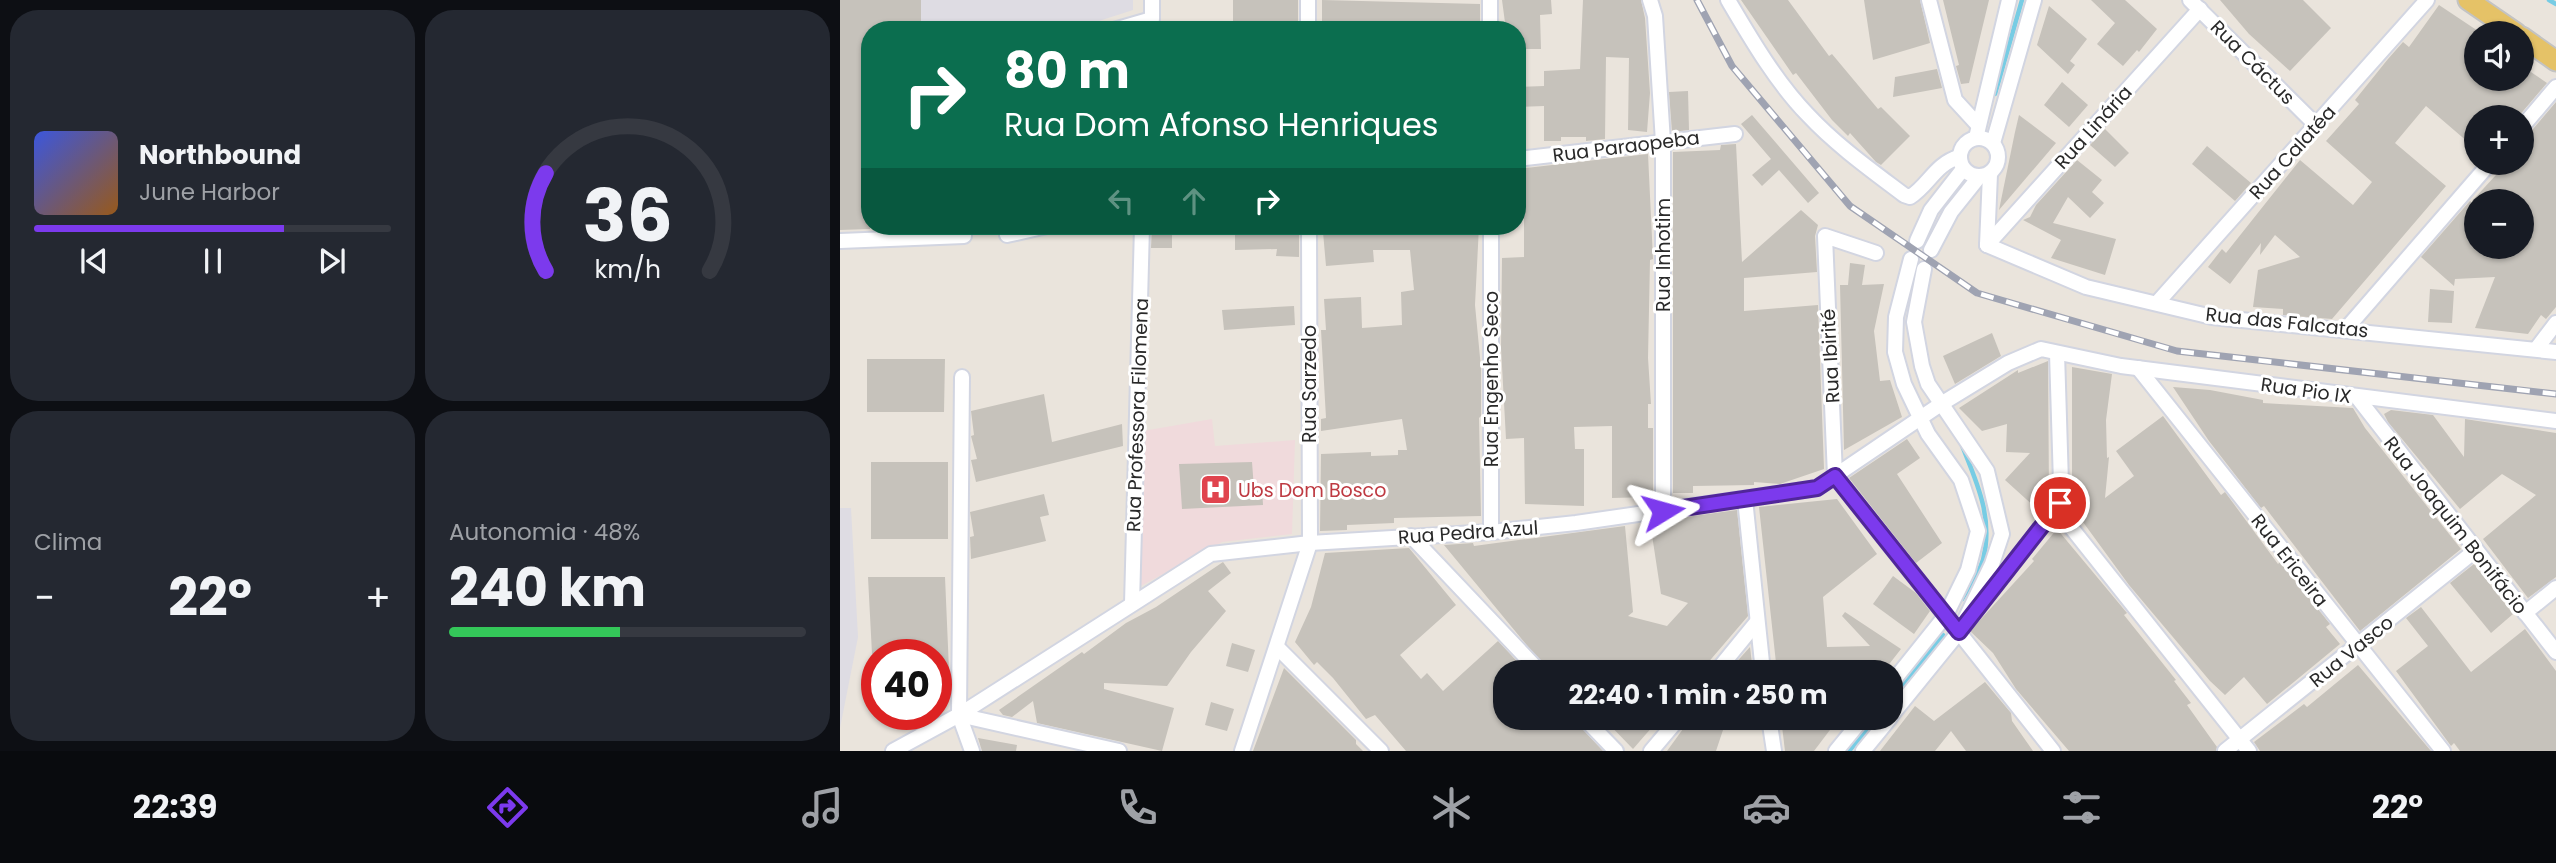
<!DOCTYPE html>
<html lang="pt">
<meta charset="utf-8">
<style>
body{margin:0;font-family:Poppins,sans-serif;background:#242831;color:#f1f3f6;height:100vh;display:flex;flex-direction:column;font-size:26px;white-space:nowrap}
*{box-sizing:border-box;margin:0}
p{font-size:23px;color:#9ea1a6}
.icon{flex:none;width:38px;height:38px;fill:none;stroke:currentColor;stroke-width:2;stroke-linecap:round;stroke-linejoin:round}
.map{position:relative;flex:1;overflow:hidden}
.side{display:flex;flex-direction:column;gap:10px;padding:10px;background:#0d0f14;width:840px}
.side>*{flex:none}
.hud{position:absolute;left:21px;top:21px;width:665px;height:214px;border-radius:28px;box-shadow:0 2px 5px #0004;background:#0b6e4f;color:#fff;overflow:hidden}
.buttons{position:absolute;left:1624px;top:21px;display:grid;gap:14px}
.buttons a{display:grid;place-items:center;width:70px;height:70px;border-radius:50%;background:#171b24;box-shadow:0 2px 5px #0004;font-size:35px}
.speed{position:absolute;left:21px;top:639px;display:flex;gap:14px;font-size:35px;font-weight:700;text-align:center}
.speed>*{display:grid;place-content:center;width:91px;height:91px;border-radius:50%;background:#171b24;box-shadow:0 2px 5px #0004;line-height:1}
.speed .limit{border:10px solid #d22;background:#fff;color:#111}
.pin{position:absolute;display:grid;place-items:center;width:60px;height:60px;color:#fff;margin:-30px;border:4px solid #fff;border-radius:50%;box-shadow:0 2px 7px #0007}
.me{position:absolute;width:77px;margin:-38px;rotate:82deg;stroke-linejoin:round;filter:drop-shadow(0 0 5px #0008)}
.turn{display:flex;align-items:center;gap:24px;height:147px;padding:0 28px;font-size:32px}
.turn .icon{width:91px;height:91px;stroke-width:2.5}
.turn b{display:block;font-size:49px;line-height:60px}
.lanes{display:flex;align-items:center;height:66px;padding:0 28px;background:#0003;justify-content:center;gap:35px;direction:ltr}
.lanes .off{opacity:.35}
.big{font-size:52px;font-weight:700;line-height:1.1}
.side .widget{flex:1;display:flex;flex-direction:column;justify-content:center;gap:10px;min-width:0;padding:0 24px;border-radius:28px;background:#242831}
.side .dial{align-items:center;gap:0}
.dial svg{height:182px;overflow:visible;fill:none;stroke:#363941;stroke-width:7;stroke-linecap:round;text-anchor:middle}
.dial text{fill:#f1f3f6;stroke:none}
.song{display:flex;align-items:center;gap:21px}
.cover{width:84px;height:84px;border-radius:10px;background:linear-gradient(135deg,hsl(230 70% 55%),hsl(30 70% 35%))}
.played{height:7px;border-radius:4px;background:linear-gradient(90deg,#7c3aed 70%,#363941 70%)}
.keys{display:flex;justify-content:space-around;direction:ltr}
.heat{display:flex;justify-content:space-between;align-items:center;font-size:38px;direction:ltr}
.charge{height:10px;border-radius:5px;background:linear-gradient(90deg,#34c759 48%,#363941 0)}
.side .tiles{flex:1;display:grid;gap:10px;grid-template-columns:repeat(2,1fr)}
.trip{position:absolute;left:653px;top:660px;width:410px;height:70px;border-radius:28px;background:#171b24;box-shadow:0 2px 5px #0004;font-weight:700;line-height:70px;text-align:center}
.tabs{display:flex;height:112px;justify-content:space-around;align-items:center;background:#090b0e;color:#9ea1a6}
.tabs .icon{width:49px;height:49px}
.tabs .active{color:#7c3aed}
.tabs b{font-size:32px;color:#f1f3f6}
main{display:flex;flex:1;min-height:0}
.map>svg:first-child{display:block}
.industrial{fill:#dedce3}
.medical{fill:#f0dadc}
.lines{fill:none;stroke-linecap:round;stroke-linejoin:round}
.stream{stroke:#77cce4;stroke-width:4.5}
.building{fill:#c6c2bb}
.minor-casing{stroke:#d2d5e1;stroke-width:18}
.major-casing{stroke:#c3c3c3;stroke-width:23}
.minor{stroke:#fff;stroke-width:14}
.major{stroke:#e5c267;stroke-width:19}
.rail-casing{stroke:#9fa3b2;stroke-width:7}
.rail{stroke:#fff;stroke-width:4.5;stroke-dasharray:13;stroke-linecap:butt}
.route-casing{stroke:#51269a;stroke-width:18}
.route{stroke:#7c3aed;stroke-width:12}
.labels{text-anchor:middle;stroke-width:6;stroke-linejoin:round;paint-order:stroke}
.street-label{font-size:19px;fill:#292929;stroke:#fff}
.health-label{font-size:19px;fill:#be3a42;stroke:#fff;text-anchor:start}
</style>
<main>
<section class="side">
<div class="tiles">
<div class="widget">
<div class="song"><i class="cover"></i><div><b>Northbound</b><p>June Harbor</p></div></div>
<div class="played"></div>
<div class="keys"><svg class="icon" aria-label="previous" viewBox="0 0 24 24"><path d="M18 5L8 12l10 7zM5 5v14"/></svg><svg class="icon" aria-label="pause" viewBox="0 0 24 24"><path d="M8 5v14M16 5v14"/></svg><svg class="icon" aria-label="next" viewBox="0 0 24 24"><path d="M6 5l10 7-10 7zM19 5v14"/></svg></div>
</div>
<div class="widget dial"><svg viewBox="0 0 100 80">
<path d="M14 69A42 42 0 1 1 86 69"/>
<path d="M14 69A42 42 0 0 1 14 26" stroke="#7c3aed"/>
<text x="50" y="56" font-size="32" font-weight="700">36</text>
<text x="50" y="72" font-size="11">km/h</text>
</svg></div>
<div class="widget"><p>Clima</p>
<div class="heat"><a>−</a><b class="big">22°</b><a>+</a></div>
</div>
<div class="widget"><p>Autonomia · 48%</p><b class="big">240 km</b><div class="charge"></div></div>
</div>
</section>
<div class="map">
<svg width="1716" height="751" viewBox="0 0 1716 751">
<rect width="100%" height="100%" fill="#eae4dc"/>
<g class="industrial">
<path d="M0,0H293V10L231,30H30V93H0Z"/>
<path d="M0,508H11L18,637L0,728Z"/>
</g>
<path class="medical" d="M372,419L375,446L455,440L452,534L382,542L299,587L297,432Z"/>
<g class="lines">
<g class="stream">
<path d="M1709,0L1716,4"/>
<path d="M1155,94L1182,0"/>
<path d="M1121,443C1136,481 1154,517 1143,560C1139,573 1129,587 1122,599"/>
<path d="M1050,701L1103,635"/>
<path d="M1009,751L1037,718"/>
</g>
</g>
<g class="building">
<path d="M0,0H81V30H30L27,165L30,164V229L0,230Z"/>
<rect x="393" y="0" width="65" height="30"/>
<path d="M482,0L640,4V30H482Z"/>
<path d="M662,0H711L712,14L700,15L701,49H677V30H666Z"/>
<path d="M743,0H801L805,18L810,93L807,132L788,130L789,58L766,57L765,139L746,141V137H721V141H704V106L677,107V87L704,86V71L740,69Z"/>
<path d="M901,0H948L989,56L992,54L1038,109L1041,107L1070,136L1041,165L1036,162L1010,133L1008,136L992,120L956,73L953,75Z"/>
<path d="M1024,0H1080L1090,43L1033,60Z"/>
<path d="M1103,0H1149L1129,83L1121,84L1116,66L1119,65Z"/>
<path d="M1251,0H1285L1317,29L1299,52L1297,50L1283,66L1257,44L1275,23Z"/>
<path d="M1380,0H1463L1491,28L1450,71L1409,34Z"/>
<path d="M1599,5L1641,33H1636V79H1682V66L1707,83L1678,117H1636V149L1586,106L1555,143L1606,186L1492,319L1443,315V309L1413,307L1418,270L1460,257L1435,235L1420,255L1421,243L1390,284L1368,267L1382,249L1386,253L1460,160L1513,205L1532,182L1486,141L1519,104L1515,100L1548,59L1563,42L1569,47Z"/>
<path d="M1209,6L1247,39L1230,61L1235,65L1228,74L1197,45Z"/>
<path d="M1097,69L1102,88L1053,97L1055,77Z"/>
<path d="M1222,82L1248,105L1229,127L1204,105Z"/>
<path d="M848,91L849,130L832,132L829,92Z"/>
<path d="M1716,102V307L1706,319L1701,315L1688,334L1635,328L1655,277L1615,279L1614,286L1581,257L1630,201L1636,206V247H1682V201H1632L1667,163H1682V142Z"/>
<path d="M912,115L979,193L968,203L939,170L922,186L912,175L931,159L901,124Z"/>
<path d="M1179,115L1216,143L1159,210L1175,132Z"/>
<path d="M1265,129L1289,153L1275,167L1250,145Z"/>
<path d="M896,144L902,262L961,210L978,225L975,236L977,272L904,278V311L978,305L984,469L940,484L914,482V485L853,486V493H833V152L880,150L881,145Z"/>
<path d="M1367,146L1411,183L1395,201L1352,164Z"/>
<path d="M808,154L813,259L810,260L808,358L811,404H808V428H813V493L811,497L772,498V426L734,427L735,449H744V506L685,504L684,438L666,439L661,348L662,258L684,257V218L677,219V169Z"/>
<path d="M1237,160L1262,180L1252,192L1264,203L1250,218L1228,197L1213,223L1276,239L1265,275L1211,258L1221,240L1183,220L1190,217L1196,205Z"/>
<path d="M312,226H332V248H311Z"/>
<path d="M395,226H459V257L436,256L437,249L395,250Z"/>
<path d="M485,226H506V230L535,226H639L635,305L641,368V416L639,418L641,516L554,518V523L507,525V530L480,531L481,454L531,452V456L558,455V450H567L562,419L481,431V419L486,418L481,330H486L484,299L521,297L522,328L562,325L561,292L574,290L570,250H533L534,262L486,266L483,232Z"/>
<path d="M1010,263L1025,265L1022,285L1044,284L1034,331L1040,381L1050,380L1062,417L1004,450L1000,285H1008Z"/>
<path d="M1590,289L1614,291L1612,323L1588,322Z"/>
<path d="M454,306L455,325L384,330L382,310Z"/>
<path d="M1152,333L1161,356L1115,384L1103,356Z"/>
<path d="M27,359H105L104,412H27Z"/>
<path d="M1208,361L1209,495L1197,509L1165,480L1190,453L1166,452L1167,424L1142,431L1119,408L1178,370V373Z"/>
<path d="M1232,367L1272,374L1266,420L1267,458L1269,457L1265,498L1294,476L1276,451L1323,416L1381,495L1385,492L1438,564L1440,562L1490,624L1486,627L1500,644L1427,704L1404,677L1385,695L1370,681L1289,585L1232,507Z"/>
<path d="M1333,387L1370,390L1423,400V403L1513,408L1525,428L1621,549L1520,631L1424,506L1421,508L1369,441Z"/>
<path d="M204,394L212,442L282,424L283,446L136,482L131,460L137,459L131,436L134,435L131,411Z"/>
<path d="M1551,410L1593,415L1624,457L1625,419L1716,433V577L1688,598L1643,539L1696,495L1662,474L1620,509L1548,422L1544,414Z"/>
<path d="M1067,439L1080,458L1057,474L1102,543L1076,563L1009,478Z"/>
<rect x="31" y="462" width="77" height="77"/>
<path d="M412,462L414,489L422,488L423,505L342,509L339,464Z"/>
<path d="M204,494L209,515L200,517L206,541L131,559L130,537L134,536L130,512Z"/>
<path d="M997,499L1037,554L983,597L987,647L1030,646L1002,616L1005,612L1061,649L1043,672H937L919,507Z"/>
<path d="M897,510L908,616L860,672H709L604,545L633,543L634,546L785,526L793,612L788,616L827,626L848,603L821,594L810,522Z"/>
<path d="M1217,529L1287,613L1284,615L1336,680L1334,681L1351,703L1347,705L1377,747L1376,751H1229L1176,689L1153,653L1130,631L1194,561L1192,559Z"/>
<path d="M569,548L616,605L560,655L581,679L587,673L603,691L658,641L687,672H665V718H732L763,751H566L535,715L526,719L493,678L477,662L474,665L455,642L471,607L485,553Z"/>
<path d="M383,562L391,573L368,591L386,611L351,652L327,686L264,683V689L334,708L322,751L197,723L193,701L172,717L163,715L159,710L242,652L244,654L286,623L316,607Z"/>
<path d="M1634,564L1673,614L1651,633L1610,583Z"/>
<path d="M1053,576L1076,593L1090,611L1074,634L1033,604Z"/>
<path d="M28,577H105L109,670H96V654H32Z"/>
<path d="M1581,607L1631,672L1685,629L1716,671V751H1620L1614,743L1611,746L1556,671L1588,646L1566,618Z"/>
<path d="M392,643L415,650L408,672L386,666Z"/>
<path d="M910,647L913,672H888L901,657Z"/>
<path d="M1518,665L1591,751H1420L1414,742L1464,704L1467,707Z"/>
<path d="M444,668L516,740V744L523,751H413Z"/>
<path d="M1145,682L1171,713L1172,721L1193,751H1126L1111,731L1095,751H1040L1075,706L1094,721Z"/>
<path d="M371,702L394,709L387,731L365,725Z"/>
<path d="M763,718H820L793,749Z"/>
<path d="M851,718H887L876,751H827Z"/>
<path d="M941,718H999L974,751H945Z"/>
<path d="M138,738L177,745L176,751H142Z"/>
</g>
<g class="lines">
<defs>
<g id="minor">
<path d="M468,0V30"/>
<path d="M650,0V30"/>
<path d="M810,0L815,16L823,142V511"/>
<path d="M888,0C911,39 936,82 968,115C996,145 1031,170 1064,195L1070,197C1089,185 1095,164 1119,157"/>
<path d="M1089,0L1115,100L1138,125"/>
<path d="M1350,0L1476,125"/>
<path d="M274,30L312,19V0"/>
<path d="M1682,127L1716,87"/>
<circle cx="1139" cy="157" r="19"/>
<path d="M1136,138L1169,0"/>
<path d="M1153,143L1194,0"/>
<path d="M677,159L895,134"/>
<path d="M651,226V532"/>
<path d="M167,235L207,226"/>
<path d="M0,241L124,236V226"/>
<path d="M1077,241L1091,210L1123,169"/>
<path d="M1147,245L1246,287L1372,317L1716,352"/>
<path d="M1147,245L1360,9"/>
<path d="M1147,245L1150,174"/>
<path d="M1091,250L1111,212L1139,177"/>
<path d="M1036,253L985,236L995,476L1213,751"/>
<path d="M1317,303L1587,0"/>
<path d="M1506,329L1650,163"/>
<path d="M1697,348L1716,323"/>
<path d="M1217,353L1222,516L1409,751"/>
<path d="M1298,368L1603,751"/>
<path d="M122,377L119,715L132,751"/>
<path d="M1517,397L1716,652"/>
<path d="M905,499L923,672"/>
<path d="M571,536L700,672"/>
<path d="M292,604L302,226"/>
<path d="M1137,609L1220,503"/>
<path d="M1685,613L1716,588"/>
<path d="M437,647L541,751"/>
<path d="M876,672L916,623"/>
<path d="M1050,685L1106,615L1128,570L1138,531L1121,480L1088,434L1064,384L1055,352L1056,317L1071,259"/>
<path d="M119,715L279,751"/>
<path d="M1050,717L1119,632L1152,564L1162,534L1147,471L1088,384L1082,366L1074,322L1084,269"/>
<path d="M744,718L776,751"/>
<path d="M929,718L934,751"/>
<path d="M53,751L119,715L371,554L470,543L651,532L736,523L977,488L1101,404L1168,363L1201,349L1281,366L1716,421"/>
<path d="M402,751L470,543L469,226"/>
<path d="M811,751L839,718"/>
<path d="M996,751L1023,718"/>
<path d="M1023,751L1050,718"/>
<path d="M1385,751L1636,550"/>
</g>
<g id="major">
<path d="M1628,0L1676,33"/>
<path d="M1682,37L1716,61"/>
</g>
</defs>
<use href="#minor" class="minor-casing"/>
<use href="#major" class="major-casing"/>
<use href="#minor" class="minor"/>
<use href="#major" class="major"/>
<defs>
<path id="rail" d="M857,0L892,66L1010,206L1137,293L1337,351L1716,394"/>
</defs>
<use href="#rail" class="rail-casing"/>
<use href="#rail" class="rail"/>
</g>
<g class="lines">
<defs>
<path id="route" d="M823,511L977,488L995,476L1119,632L1220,503"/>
</defs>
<use href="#route" class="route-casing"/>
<use href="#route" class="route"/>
</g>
<defs>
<symbol id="hospital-square" viewBox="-11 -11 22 22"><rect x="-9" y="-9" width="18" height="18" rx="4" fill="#e0444e" stroke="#fff"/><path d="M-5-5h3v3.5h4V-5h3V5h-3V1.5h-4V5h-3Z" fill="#fff"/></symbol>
</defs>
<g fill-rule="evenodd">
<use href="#hospital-square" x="358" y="472" width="35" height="35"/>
</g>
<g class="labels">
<g class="street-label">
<text transform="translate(1413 62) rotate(45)" y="7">Rua Cáctus</text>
<text transform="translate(1253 127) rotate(-48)" y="7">Rua Linária</text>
<text transform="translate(786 146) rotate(-7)" y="7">Rua Paraopeba</text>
<text transform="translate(1452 152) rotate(-48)" y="7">Rua Calatéa</text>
<text transform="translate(823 255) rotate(-90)" y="7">Rua Inhotim</text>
<text transform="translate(1447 322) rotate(6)" y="7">Rua das Falcatas</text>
<text transform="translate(990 356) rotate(-93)" y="7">Rua Ibirité</text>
<text transform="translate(651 379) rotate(-90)" y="7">Rua Engenho Seco</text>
<text transform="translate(469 384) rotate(-90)" y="7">Rua Sarzedo</text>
<text transform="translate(1466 390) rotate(8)" y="7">Rua Pio IX</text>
<text transform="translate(297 415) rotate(-88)" y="7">Rua Professora Filomena</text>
<text transform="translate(1616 525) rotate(52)" y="7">Rua Joaquim Bonifácio</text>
<text transform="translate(628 532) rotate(-4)" y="7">Rua Pedra Azul</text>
<text transform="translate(1450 560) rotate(52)" y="7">Rua Ericeira</text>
<text transform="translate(1511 651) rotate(-39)" y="7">Rua Vasco</text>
</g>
<g class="health-label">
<text x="398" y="497">Ubs Dom Bosco</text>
</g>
</g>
</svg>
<div class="buttons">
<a><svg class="icon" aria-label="sound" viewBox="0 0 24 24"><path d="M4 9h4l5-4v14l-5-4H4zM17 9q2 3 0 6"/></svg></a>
<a>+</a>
<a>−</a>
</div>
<div class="speed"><div class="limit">40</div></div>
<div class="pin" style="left:1220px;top:503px;background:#d93025"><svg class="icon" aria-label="arrive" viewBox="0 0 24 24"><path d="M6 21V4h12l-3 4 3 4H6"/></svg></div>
<svg class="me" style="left:823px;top:511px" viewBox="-20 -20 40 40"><path d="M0-17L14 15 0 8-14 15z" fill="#7c3aed" stroke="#fff" stroke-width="4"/></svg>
<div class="trip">22:40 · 1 min · 250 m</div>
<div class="hud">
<div class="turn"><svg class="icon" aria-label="right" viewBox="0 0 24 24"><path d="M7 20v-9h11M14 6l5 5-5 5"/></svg><div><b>80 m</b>Rua Dom Afonso Henriques</div></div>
<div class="lanes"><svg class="icon off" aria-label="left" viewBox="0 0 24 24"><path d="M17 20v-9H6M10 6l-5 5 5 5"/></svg><svg class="icon off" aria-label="ahead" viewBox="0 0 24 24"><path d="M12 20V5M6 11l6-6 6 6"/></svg><svg class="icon" aria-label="right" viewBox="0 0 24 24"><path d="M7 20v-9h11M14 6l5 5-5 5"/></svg></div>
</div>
</div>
</main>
<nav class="tabs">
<b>22:39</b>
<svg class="icon active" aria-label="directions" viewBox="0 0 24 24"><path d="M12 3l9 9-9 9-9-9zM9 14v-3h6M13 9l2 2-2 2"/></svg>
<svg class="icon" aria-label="music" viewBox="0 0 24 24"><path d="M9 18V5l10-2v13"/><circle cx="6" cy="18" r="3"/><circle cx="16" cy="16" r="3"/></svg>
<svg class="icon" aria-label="phone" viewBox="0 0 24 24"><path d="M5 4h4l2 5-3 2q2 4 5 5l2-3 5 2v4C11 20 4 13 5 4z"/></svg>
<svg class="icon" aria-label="climate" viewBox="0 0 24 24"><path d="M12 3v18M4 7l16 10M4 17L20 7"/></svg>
<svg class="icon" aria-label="car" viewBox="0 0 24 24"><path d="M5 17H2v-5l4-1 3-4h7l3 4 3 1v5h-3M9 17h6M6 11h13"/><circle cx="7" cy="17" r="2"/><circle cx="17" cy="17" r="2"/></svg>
<svg class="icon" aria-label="filters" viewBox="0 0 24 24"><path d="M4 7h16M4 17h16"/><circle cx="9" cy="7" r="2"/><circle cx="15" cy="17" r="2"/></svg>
<b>22°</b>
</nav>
